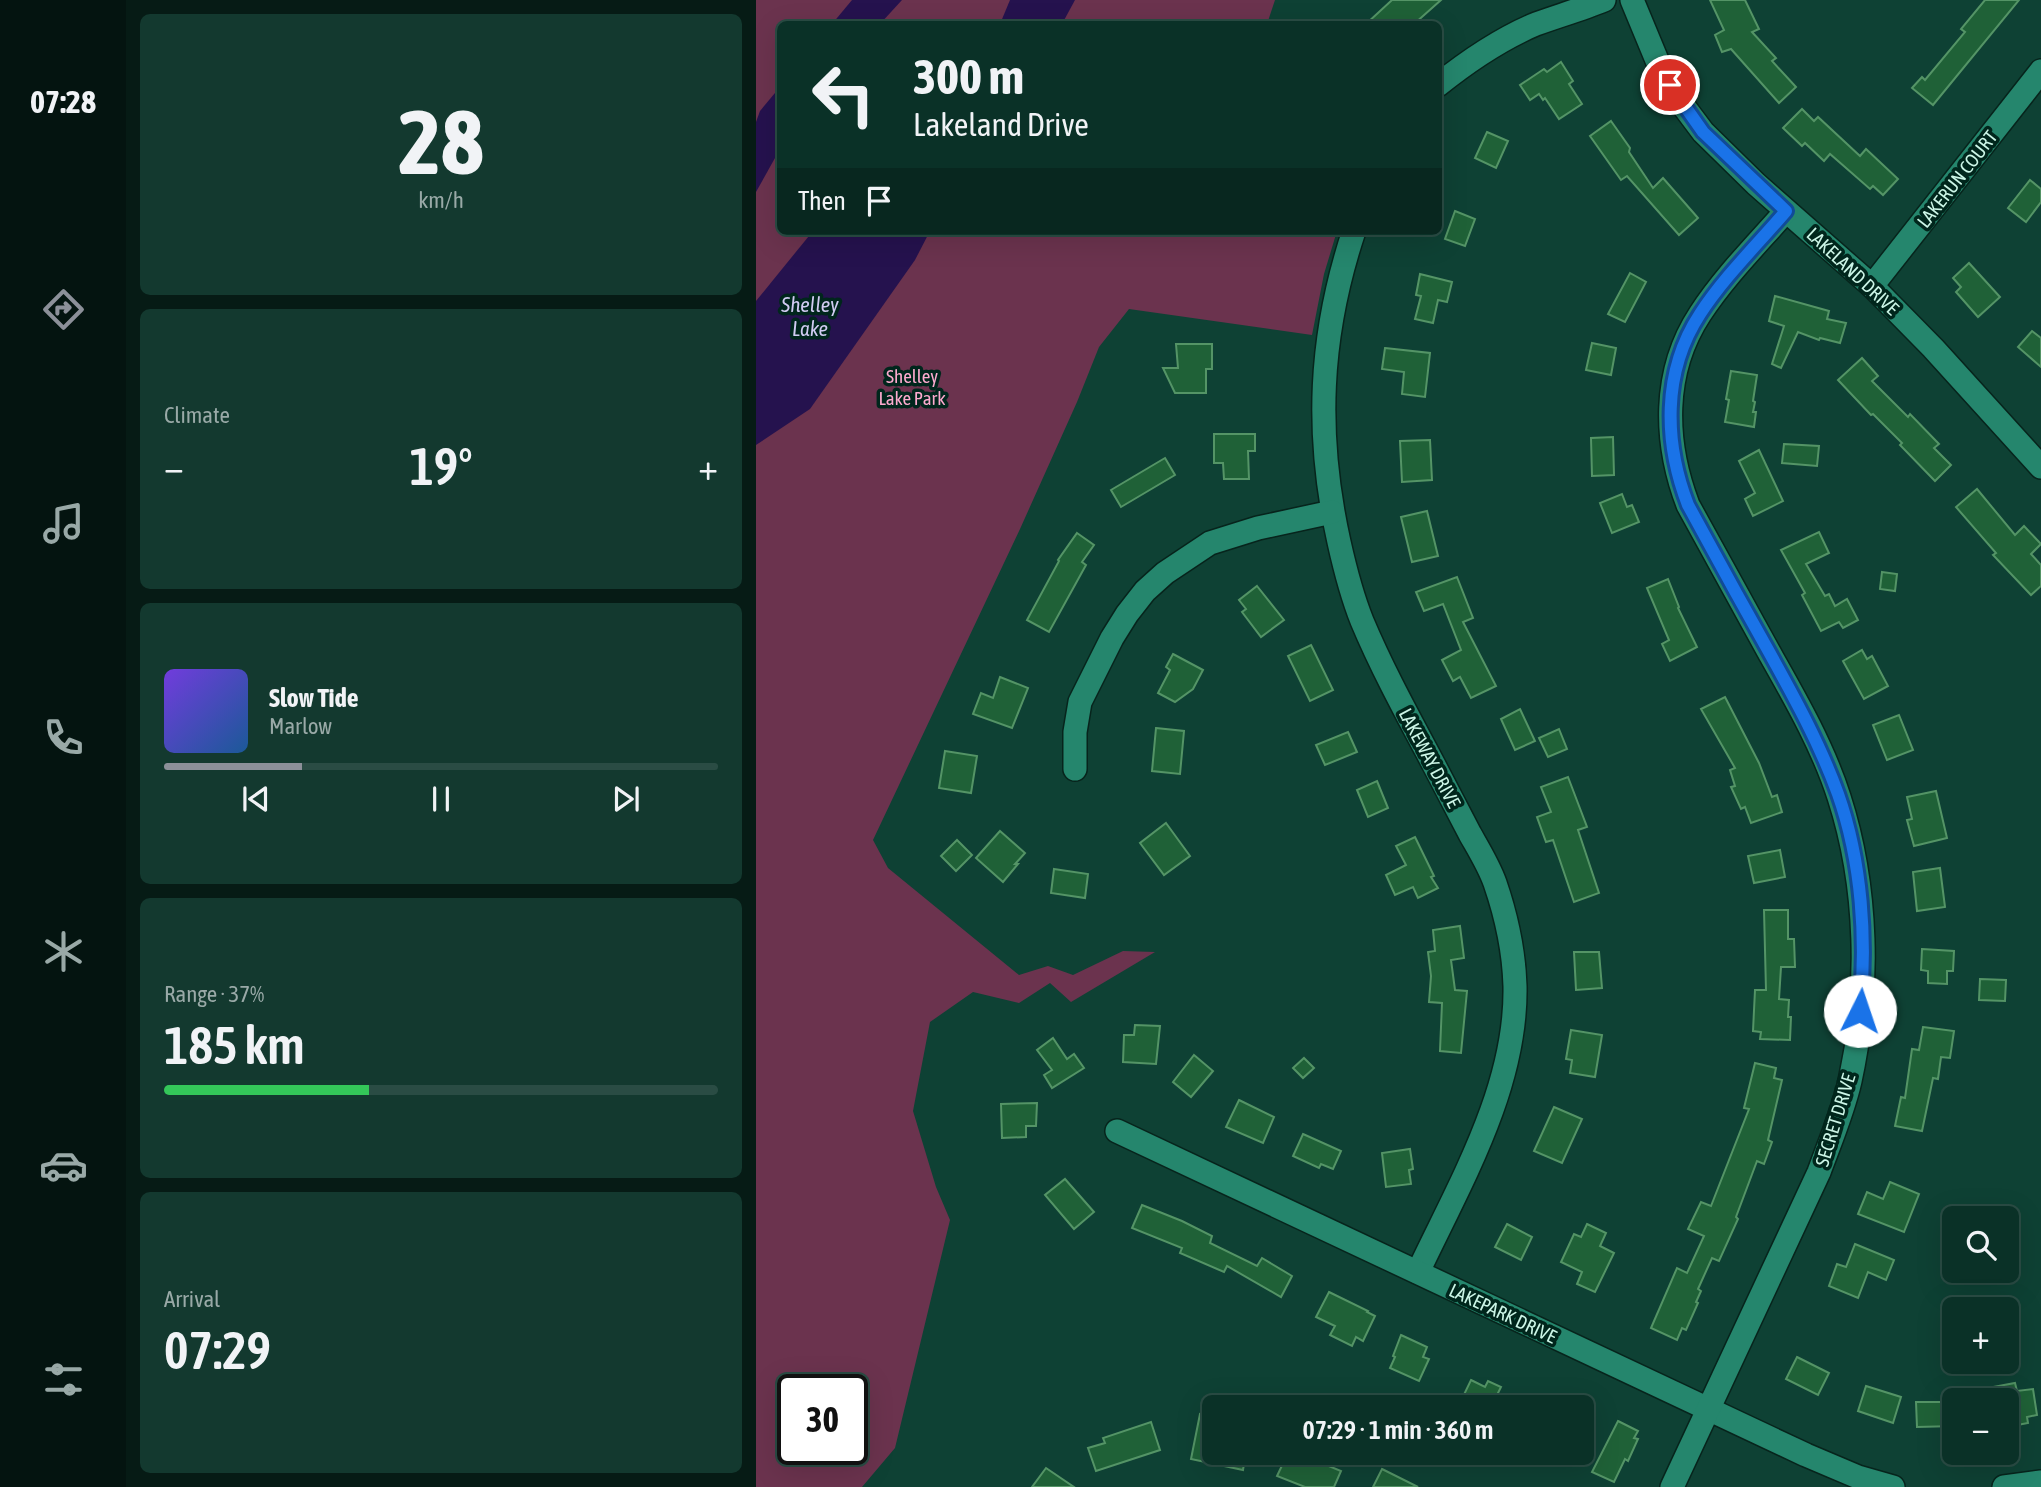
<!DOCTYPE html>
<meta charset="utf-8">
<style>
body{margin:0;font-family:"Asap Condensed",sans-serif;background:#13392f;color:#f1f3f6;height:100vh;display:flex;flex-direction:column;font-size:26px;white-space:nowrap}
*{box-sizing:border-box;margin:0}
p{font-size:23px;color:#99a9a7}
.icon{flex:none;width:38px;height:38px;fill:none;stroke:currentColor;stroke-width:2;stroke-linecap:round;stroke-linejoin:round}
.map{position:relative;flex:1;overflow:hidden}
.sheet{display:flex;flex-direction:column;gap:14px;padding:14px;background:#061b15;width:630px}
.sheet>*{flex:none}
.banner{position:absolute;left:21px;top:21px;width:665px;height:214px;border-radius:10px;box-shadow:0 7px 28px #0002,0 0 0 2px #2a4c44;background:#0a3127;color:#f1f3f6;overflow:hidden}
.buttons{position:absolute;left:1186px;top:1206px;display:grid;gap:14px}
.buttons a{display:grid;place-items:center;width:77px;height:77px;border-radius:10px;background:#0a3127;box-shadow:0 7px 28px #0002,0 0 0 2px #2a4c44;font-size:35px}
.speed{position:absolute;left:21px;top:1374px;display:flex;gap:14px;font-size:35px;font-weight:700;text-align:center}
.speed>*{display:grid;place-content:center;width:91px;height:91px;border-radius:50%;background:#0a3127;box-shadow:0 7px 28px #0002,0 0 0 2px #2a4c44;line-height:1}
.speed .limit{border:4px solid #111;border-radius:10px;background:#fff;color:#111}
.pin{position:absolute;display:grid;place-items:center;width:60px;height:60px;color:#fff;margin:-30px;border:4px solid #fff;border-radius:50%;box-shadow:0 2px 7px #0007}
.me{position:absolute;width:77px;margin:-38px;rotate:4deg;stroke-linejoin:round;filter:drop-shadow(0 0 5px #0008)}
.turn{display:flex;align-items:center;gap:24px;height:147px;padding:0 21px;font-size:32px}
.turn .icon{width:91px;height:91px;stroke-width:2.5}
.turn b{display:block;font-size:49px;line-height:60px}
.then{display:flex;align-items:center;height:66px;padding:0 21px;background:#0003;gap:14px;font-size:26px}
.big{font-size:52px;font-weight:600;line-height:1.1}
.sheet .tile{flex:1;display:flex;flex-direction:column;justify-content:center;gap:10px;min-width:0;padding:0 24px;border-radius:10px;background:#13392f}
.sheet .dial{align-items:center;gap:0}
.dial b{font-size:91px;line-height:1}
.song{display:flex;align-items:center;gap:21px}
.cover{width:84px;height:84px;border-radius:10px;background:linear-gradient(135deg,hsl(260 70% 55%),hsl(210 70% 35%))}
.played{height:7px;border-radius:4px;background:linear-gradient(90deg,#8c9099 25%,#2a4c44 25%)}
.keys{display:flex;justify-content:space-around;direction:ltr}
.heat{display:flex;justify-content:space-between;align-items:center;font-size:38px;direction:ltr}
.charge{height:10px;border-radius:5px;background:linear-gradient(90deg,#34c759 37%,#2a4c44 0)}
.trip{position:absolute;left:446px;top:1395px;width:392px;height:70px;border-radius:10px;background:#0a3127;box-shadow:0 7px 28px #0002,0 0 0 2px #2a4c44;font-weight:600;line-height:70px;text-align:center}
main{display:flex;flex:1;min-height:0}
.tabs{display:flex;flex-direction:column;width:126px;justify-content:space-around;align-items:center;background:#041410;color:#99a9a7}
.tabs .icon{width:49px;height:49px}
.tabs .current{color:#8c9099}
.tabs b{font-size:32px;color:#f1f3f6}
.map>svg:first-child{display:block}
.green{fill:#6b334e;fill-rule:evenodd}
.water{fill:#25124e}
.building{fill:#1f6137;stroke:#549466;stroke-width:2}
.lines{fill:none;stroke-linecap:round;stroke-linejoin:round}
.street-casing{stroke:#07241c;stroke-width:26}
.street{stroke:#25866d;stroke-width:23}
.route-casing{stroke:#114b97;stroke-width:18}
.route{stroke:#1a73e8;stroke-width:12}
.labels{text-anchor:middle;stroke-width:7;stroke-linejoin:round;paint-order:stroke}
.street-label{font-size:19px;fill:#ccf6e7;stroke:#00261c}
.park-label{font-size:19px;fill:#fdaacf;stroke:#00261c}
.water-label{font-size:21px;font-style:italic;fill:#d1cbf2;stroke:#00261c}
</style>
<main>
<nav class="tabs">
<b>07:28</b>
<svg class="icon current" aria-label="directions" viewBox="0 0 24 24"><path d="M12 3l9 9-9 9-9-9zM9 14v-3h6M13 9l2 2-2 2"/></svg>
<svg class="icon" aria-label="music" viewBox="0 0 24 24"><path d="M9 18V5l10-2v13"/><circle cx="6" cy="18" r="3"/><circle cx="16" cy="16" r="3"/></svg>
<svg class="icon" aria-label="phone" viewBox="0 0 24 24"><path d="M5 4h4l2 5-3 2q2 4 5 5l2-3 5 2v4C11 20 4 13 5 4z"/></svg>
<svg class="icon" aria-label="climate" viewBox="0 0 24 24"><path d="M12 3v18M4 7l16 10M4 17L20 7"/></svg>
<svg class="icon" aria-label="car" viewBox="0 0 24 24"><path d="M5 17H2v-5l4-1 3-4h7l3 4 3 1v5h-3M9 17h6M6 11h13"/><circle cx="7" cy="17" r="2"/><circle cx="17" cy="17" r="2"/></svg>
<svg class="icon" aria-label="filters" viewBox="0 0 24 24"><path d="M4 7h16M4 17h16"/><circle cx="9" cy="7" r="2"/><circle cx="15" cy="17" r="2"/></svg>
</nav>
<section class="sheet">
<div class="tile dial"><b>28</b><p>km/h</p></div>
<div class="tile"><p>Climate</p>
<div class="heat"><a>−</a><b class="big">19°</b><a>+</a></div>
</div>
<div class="tile">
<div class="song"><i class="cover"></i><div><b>Slow Tide</b><p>Marlow</p></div></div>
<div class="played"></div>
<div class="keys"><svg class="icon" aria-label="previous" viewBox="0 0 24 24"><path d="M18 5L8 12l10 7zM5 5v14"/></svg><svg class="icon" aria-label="pause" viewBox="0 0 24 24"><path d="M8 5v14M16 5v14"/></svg><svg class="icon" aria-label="next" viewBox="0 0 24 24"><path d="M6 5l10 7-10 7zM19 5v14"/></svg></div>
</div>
<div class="tile"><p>Range · 37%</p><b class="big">185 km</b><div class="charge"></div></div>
<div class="tile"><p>Arrival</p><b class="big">07:29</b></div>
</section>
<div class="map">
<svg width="1285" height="1487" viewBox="0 0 1285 1487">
<rect width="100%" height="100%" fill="#0e4134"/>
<path class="green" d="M0,0H519L511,24H24V231H581L568,274L556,335L373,309L343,347L321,402L264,529L117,840L132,868L263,975L292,966L317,975L367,951L399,952L315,1002L294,983L263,1003L217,992L174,1022L157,1111L180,1187L194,1220L139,1448L106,1487H0ZM37,1390H96V1449H37Z"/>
<g class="water">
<path d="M96,0H146L124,24H76Z"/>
<path d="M254,0H319L306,24H244Z"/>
<path d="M24,87V149L0,192V122L4,111Z"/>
<path d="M57,231H174L159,260L54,409L0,445V301Z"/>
</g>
<g class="building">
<path d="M636,0H685L658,24H610Z"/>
<path d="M954,0H989L1003,29L996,32L1020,58L1016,61L1040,87L1023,103L975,49L966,52L959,35L968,30Z"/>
<path d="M1229,0H1263L1177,105L1156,88L1166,77L1169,80L1209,32L1205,29Z"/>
<path d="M805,62L817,81L813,84L826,104L803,119L789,98L787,100L783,94L774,100L764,85L788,69L791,72Z"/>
<path d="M1046,109L1058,121L1062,117L1104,156L1110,149L1142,179L1127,195L1117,186L1114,189L1074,154L1068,161L1049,143L1046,146L1027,128Z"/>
<path d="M855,121L874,148L873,152L897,188L907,178L942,218L923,235L871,176L865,180L834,136Z"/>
<path d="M731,132L752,141L740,168L719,158Z"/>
<path d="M1274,180L1285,189V202L1270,222L1252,208Z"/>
<path d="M699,211L719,219L709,246L689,239Z"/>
<path d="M1213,263L1244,297L1222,317L1200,292L1205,287L1197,278Z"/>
<path d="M874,273L890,282L869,322L852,314Z"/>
<path d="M664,274L696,282L691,302L682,300L677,323L659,319L665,296L660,295Z"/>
<path d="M1019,296L1073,311L1071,319L1090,323L1084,343L1064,338L1063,340L1042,332L1025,368L1016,364L1028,326L1013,321Z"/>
<path d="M1276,331L1285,338V367L1262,347Z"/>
<path d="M836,343L860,348L855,375L830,370Z"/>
<path d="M420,344H456V369H450V393H419L407,368H422Z"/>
<path d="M629,348L674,353L669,397L646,394L648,372L626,369Z"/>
<path d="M1106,358L1122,376L1116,381L1152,417L1154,414L1183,444L1178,448L1195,465L1179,481L1144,445L1146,443L1117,414L1115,415L1082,380Z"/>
<path d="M975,371L1001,375L997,401L999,402L997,412H1000L998,427L969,422L973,400L970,399Z"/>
<path d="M458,434H499V451H492L493,479H468L467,463H458Z"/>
<path d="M857,437L858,475L836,476L835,438Z"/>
<path d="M674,440L676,480L646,482L644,441Z"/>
<path d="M1028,444L1063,446L1061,466L1026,463Z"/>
<path d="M1003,450L1027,501L997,516L989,499L999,493L983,461Z"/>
<path d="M409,458L419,475L365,507L355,490Z"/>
<path d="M1221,489L1259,535L1268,526L1285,544L1275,554L1285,565V586L1275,595L1237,555L1240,553L1200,507Z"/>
<path d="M866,494L871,507L876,505L883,522L856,533L844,503Z"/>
<path d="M671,511L682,556L656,562L645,517Z"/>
<path d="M1063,532L1073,553L1050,564L1069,596L1073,594L1079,606L1091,599L1102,620L1087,628L1083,622L1065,631L1046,595L1049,593L1025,550Z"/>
<path d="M321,533L338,545L326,562L330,565L293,632L271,620L303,561L302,560Z"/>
<path d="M1126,572L1141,574L1139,591L1124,589Z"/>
<path d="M701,577L717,618L707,622L740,686L715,698L704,677L697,681L686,660L705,650L687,604L668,611L660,592Z"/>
<path d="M912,579L923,607L922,608L941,647L914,661L906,644L913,640L891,588Z"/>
<path d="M501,586L528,620L505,637L486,612L490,609L483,600Z"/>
<path d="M555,645L577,690L554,701L532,656Z"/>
<path d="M1106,650L1111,659L1116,656L1132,686L1108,699L1087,661Z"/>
<path d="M417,654L447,670L437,689L419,702L402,693L414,670L410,667Z"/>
<path d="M244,677L272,688L256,728L217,714L225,693L237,698Z"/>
<path d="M969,697L1003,763L1016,797L1021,795L1026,812L995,823L989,807L985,809L975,787L979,786L974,770L979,768L945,709Z"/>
<path d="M764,709L779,741L759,750L745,719Z"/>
<path d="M1143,715L1157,750L1131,760L1117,725Z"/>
<path d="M400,728L428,731L424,774L396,771Z"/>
<path d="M803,729L811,749L792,757L783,738Z"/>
<path d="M592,732L601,752L569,765L560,745Z"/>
<path d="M189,751L221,756L215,793L183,788Z"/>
<path d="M812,777L831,827L822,830L843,893L818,902L797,840L790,842L781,817L795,812L785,787Z"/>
<path d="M621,781L632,808L612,817L601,790Z"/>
<path d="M1180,791L1191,838L1158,846L1151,820L1156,819L1151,797Z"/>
<path d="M410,823L434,856L408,875L384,843Z"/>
<path d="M244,831L269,853L259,864H262L247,882L220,858Z"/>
<path d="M659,837L678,876L675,877L682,888L662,898L657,887L639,895L630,875L650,865L640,846Z"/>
<path d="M201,840L216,855L200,871L185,856Z"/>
<path d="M1024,850L1029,877L998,883L992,856Z"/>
<path d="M1184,868L1189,907L1161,911L1157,872Z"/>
<path d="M298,869L332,874L329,898L295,893Z"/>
<path d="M1008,910H1032V939H1038L1039,967H1025L1023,999L1033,1000L1032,1017H1035L1034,1040L1004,1039L1005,1032L997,1031L999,990H1010Z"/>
<path d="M704,926L708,958L695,960L699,990L711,991L705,1053L684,1051L686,1003L673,1002L675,976L672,952L679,951L677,930Z"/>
<path d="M1166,949L1198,951L1197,971H1191V984L1172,983V971L1165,970Z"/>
<path d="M818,952H843L846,988L820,990Z"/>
<path d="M1224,979L1250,980L1249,1001L1223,1000Z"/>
<path d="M379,1025L404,1026L400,1064L367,1062L368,1035H378Z"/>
<path d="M1167,1027L1198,1031L1194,1058L1185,1057L1182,1079L1177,1078L1166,1131L1139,1126L1145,1097L1149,1098L1156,1049L1163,1050Z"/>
<path d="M815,1030L846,1035L839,1077L814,1073L816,1060L810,1059Z"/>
<path d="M297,1038L311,1059L318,1054L328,1068L296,1088L288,1075L296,1070L281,1050Z"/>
<path d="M438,1055L457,1071L435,1097L417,1082Z"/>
<path d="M548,1058L558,1068L547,1078L537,1068Z"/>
<path d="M999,1063L1020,1068L1018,1078L1026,1080L1012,1140L1016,1142L1008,1164L1001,1161L980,1217L982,1219L963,1261L956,1258L942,1289L945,1291L940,1302L942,1303L930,1330L926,1328L921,1340L895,1328L921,1268L931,1273L948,1236L932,1229L945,1202L955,1206L993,1109L988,1108Z"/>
<path d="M483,1100L518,1117L507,1143L470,1127Z"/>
<path d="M281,1103L280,1126H270V1137L246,1138L245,1104Z"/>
<path d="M798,1107L826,1119L806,1163L778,1151Z"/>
<path d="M547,1134L585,1151L577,1169L565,1164L563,1168L537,1156Z"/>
<path d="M654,1149L657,1169L653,1170L655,1184L630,1187L626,1153Z"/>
<path d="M309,1179L338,1212L318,1229L289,1195Z"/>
<path d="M1134,1182L1163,1194L1148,1232L1102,1214L1111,1192L1127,1199Z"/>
<path d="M386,1205L426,1221L456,1236L454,1243L501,1266L506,1258L536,1276L525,1297L471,1266L468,1272L424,1253L426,1248L376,1228Z"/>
<path d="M751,1224L776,1237L765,1260L739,1247Z"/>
<path d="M831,1224L850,1233L844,1246L858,1253L839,1292L821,1284L826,1272L805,1262L818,1234L825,1237Z"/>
<path d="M1099,1244L1138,1260L1130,1280L1112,1272L1102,1298L1073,1286L1081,1264L1090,1267Z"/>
<path d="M573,1292L612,1311L611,1312L619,1316L607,1341L600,1337L596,1346L574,1335L579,1326L560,1317Z"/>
<path d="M645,1335L671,1347L667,1357L673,1359L663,1381L634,1368L639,1357L637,1356Z"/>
<path d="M1041,1357L1073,1373L1062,1395L1030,1379Z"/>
<path d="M715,1380L729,1387L732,1381L745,1387L737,1403L733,1402L731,1407H702Z"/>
<path d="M1259,1383L1261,1391L1277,1389L1281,1415L1271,1417L1272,1423L1251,1427V1400H1240L1237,1387Z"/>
<path d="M1110,1386L1145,1397L1137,1423L1102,1411Z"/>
<path d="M1160,1402H1199V1426L1161,1427Z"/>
<path d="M444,1414L458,1417V1452H490L487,1470L435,1459Z"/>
<path d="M862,1421L882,1431L878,1438L882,1439L872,1461L869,1459L858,1482L836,1472Z"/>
<path d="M395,1422L404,1450L340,1471L332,1448L349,1443L347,1438Z"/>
<path d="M531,1455L548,1463L551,1457L585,1471L578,1487H549L521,1476Z"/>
<path d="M290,1468L318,1487H276Z"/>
<path d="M626,1469L662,1487H617Z"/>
</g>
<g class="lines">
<defs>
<g id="street">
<path d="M876,0L905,70L923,100L947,132L1000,184L1116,286L1177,348L1285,467"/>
<path d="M682,85C712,61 744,39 780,24C802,16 826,9 848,0"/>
<path d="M598,231C563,336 559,434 583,542C589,569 596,596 606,621C627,671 653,718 678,765C690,788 702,811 714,834C723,850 733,866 739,883C750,915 758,953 759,986C761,1087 704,1183 662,1272"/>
<path d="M1116,286L1285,71"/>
<path d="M319,769V732L324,702L356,638L371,614L389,591L409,573L454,543L502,528L576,512"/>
<path d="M361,1131L1050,1455L1102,1477L1137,1487"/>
<path d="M916,1487L1063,1172C1074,1142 1087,1112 1094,1081C1114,989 1112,887 1083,797C1067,747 1040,700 1014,654C986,604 959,554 932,505C908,442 906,372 944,314C968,277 1001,244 1030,211"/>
<path d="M1248,1487L1285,1482"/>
</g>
</defs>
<use href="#street" class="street-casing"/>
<use href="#street" class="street"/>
</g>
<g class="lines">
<defs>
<path id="route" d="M914,85L947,132L1030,211C1001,245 968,277 944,314C906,372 908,443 932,505C958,553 985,602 1012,650C1038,697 1064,744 1082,794C1106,862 1111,940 1104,1011"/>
</defs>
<use href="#route" class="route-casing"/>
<use href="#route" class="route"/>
</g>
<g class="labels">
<g class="street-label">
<text transform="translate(1201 179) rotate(-52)" y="7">LAKERUN COURT</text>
<text transform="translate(1097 271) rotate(43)" y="7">LAKELAND DRIVE</text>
<text transform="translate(674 758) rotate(62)" y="7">LAKEWAY DRIVE</text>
<text transform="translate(1079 1120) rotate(-73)" y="7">SECRET DRIVE</text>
<text transform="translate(747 1313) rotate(25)" y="7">LAKEPARK DRIVE</text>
</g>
<g class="park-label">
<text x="156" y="383">Shelley<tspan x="156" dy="22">Lake Park</tspan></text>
</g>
<g class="water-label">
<text x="54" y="312">Shelley<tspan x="54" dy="24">Lake</tspan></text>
</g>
</g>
</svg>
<div class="buttons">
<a><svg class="icon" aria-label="search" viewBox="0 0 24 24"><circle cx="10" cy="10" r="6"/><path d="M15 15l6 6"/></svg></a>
<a>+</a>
<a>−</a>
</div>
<div class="speed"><div class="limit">30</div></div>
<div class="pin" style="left:914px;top:85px;background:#d93025"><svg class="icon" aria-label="arrive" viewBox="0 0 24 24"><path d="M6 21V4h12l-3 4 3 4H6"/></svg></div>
<svg class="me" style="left:1104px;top:1011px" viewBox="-20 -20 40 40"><circle r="19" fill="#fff"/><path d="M0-13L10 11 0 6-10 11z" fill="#1a73e8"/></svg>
<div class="trip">07:29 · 1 min · 360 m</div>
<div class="banner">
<div class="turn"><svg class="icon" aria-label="left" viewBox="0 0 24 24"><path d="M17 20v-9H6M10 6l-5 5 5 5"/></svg><div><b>300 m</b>Lakeland Drive</div></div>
<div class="then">Then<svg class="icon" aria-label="arrive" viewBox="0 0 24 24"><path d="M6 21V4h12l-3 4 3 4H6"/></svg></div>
</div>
</div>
</main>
